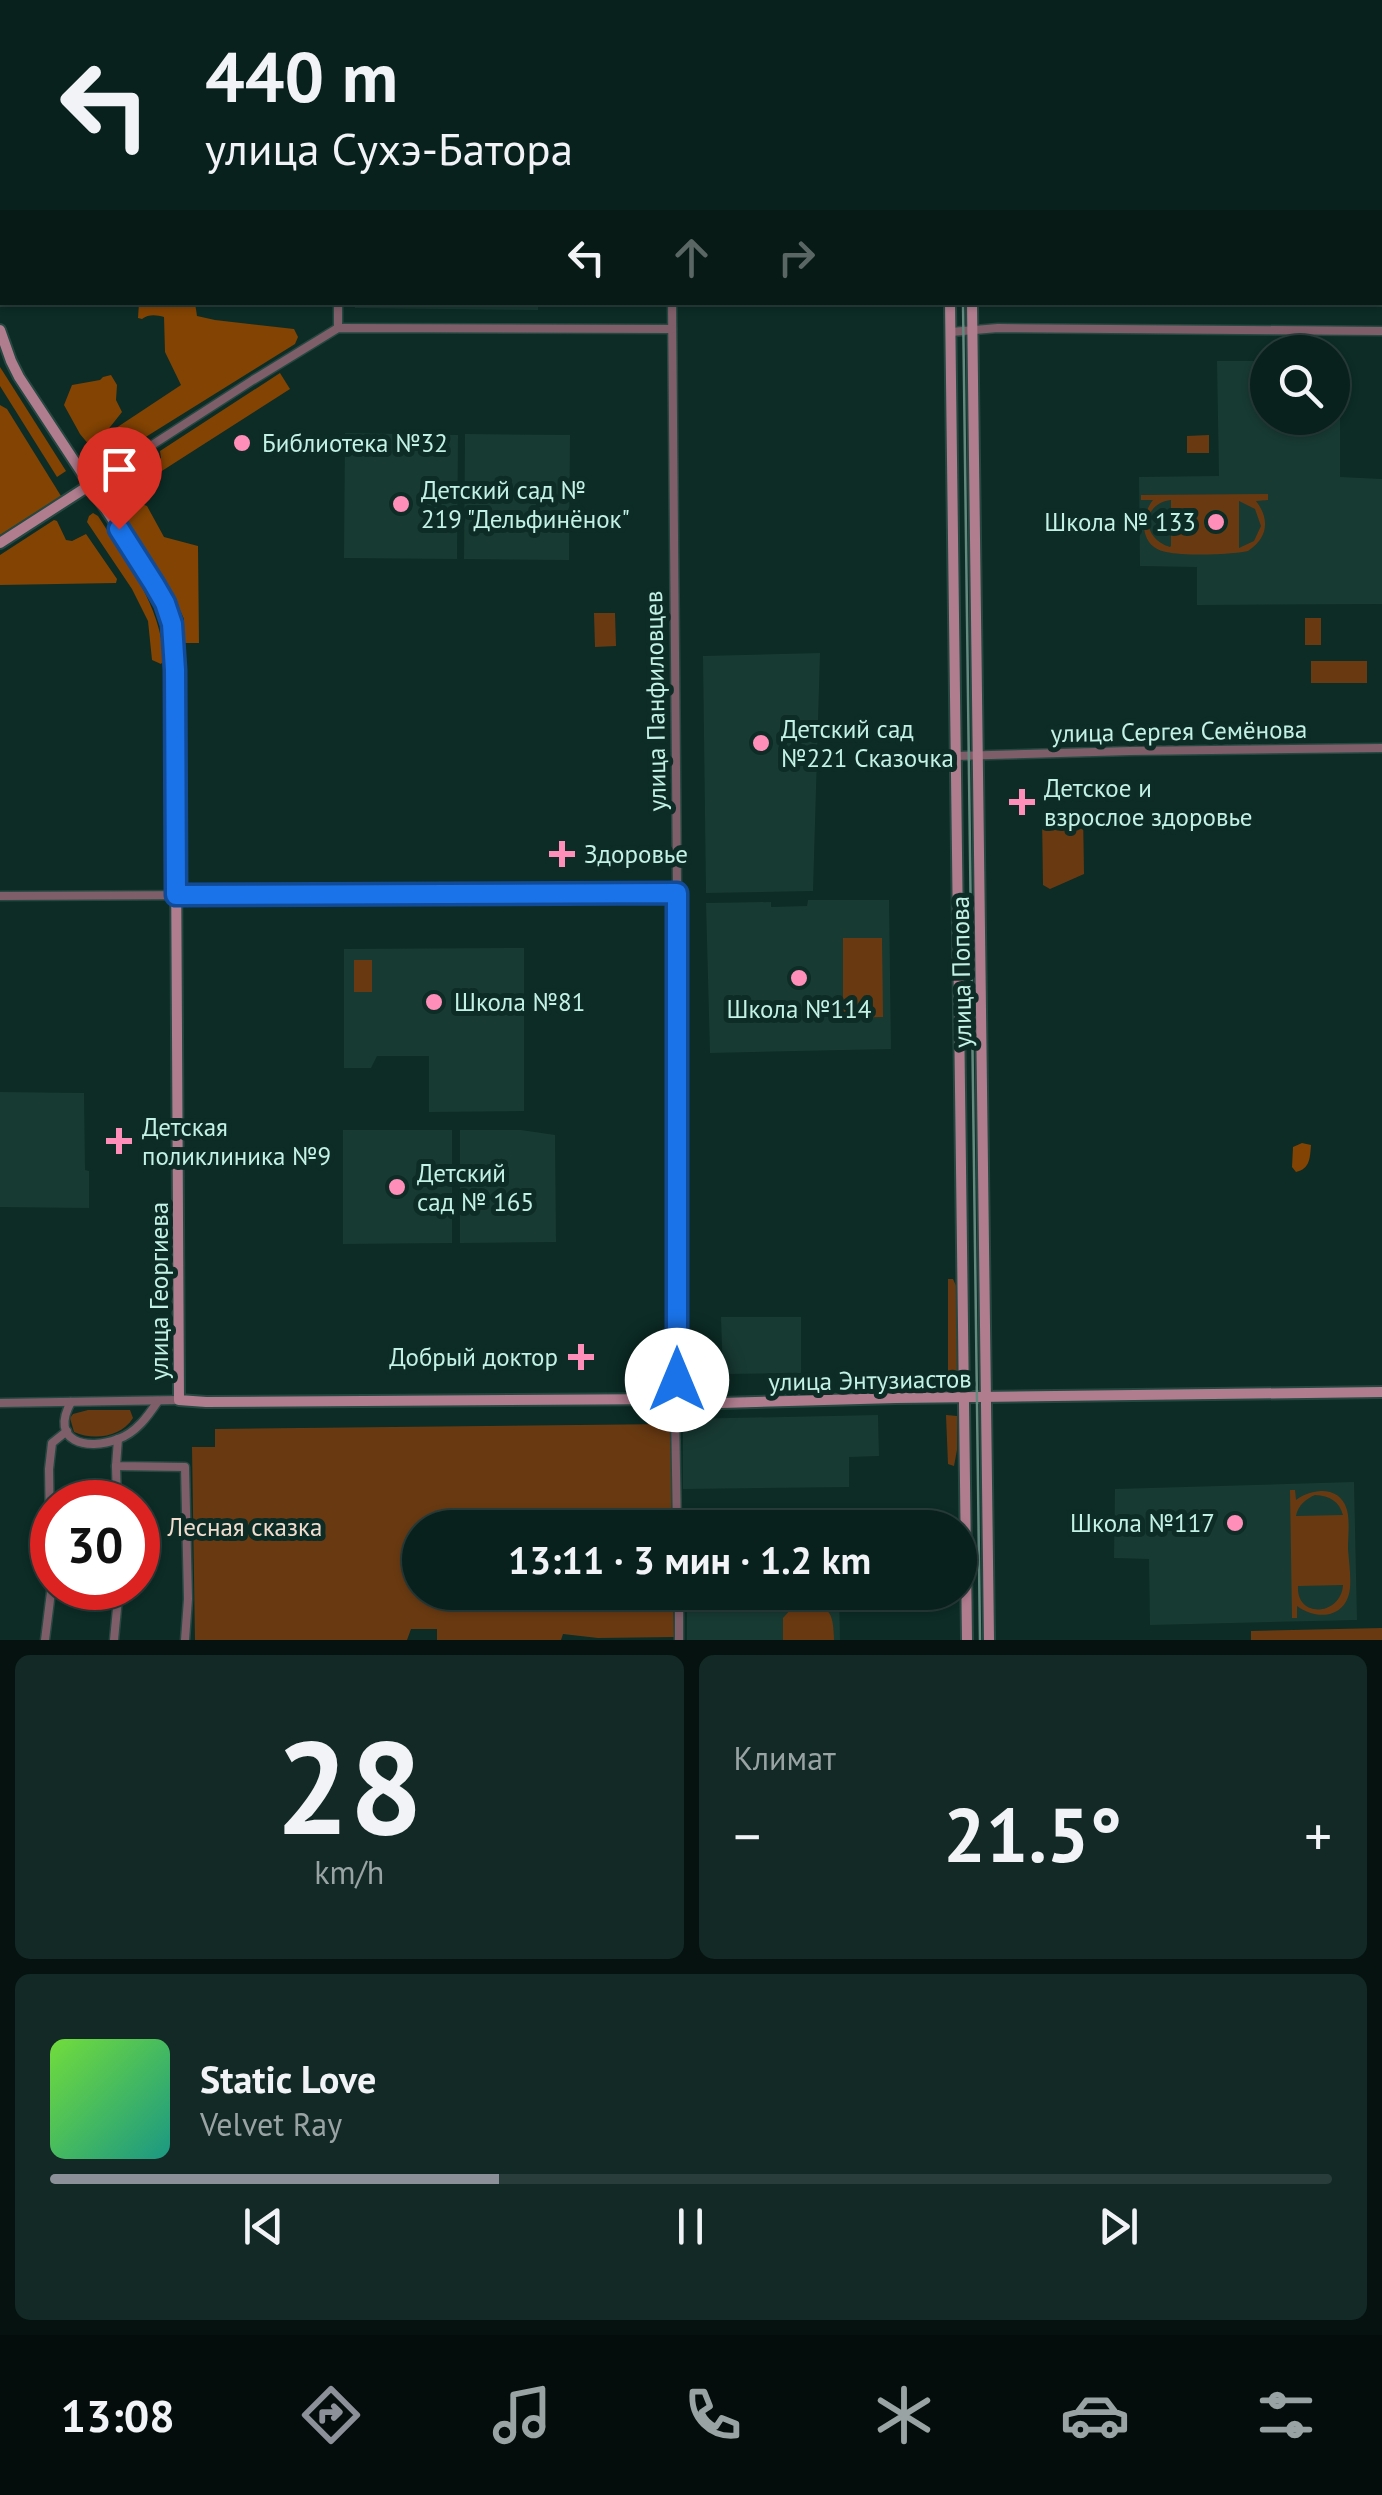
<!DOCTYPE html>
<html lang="ru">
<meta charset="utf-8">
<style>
body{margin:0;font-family:"PT Sans",sans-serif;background:#122925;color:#f1f3f6;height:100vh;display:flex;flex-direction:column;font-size:38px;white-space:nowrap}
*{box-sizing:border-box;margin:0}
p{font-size:32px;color:#99a3a3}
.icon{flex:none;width:55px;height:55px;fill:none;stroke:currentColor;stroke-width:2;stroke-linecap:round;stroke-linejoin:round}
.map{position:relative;height:1640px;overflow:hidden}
.panel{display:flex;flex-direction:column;gap:15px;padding:15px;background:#05120f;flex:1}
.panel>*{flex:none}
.banner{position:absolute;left:0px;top:0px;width:1382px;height:305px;box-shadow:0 2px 8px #0004,0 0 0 2px #293e3b;background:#09211c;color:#f1f3f6;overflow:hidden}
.tools{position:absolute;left:1250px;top:335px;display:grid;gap:20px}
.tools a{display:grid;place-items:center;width:100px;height:100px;border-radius:50%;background:#09211c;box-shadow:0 2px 8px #0004,0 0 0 2px #293e3b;font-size:50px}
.speed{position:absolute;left:30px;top:1480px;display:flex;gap:20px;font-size:50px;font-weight:700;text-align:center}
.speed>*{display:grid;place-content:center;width:130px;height:130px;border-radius:50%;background:#09211c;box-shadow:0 2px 8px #0004,0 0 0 2px #293e3b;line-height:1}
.speed .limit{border:15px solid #d22;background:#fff;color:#111}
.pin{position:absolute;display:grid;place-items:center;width:85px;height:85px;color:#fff;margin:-102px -42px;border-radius:50% 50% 50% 0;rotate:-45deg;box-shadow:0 0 10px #0007}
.pin .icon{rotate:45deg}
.me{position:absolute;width:110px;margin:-55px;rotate:0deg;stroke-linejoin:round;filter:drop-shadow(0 0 8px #0008)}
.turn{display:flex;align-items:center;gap:35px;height:210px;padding:0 40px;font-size:45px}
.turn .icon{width:130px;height:130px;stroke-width:2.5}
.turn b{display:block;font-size:70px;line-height:85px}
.lanes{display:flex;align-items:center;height:95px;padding:0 40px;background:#0003;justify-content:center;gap:50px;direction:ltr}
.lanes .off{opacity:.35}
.big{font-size:75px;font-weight:700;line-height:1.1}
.panel .tile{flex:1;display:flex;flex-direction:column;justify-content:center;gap:15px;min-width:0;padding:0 35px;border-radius:15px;background:#122925}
.panel .dial{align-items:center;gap:0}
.dial b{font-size:130px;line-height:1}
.song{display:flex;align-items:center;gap:30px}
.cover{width:120px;height:120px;border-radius:15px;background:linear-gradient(135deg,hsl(100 70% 55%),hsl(170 70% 35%))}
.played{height:10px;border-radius:5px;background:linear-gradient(90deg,#8c9099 35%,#293e3b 35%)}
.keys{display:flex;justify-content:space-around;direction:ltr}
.heat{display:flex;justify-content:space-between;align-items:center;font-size:55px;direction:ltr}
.panel .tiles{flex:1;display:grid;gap:15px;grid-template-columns:1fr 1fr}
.tile:last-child{grid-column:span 2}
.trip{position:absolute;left:402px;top:1510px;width:575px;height:100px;border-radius:50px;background:#09211c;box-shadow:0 2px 8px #0004,0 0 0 2px #293e3b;font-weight:700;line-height:100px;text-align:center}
.tab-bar{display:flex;height:160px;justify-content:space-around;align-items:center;background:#040d0b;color:#99a3a3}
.tab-bar .icon{width:70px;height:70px}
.tab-bar .current{color:#8c9099}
.tab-bar b{font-size:45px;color:#f1f3f6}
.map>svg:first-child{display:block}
.built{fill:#173a32}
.green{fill:#693a12;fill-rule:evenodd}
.forest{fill:#824303}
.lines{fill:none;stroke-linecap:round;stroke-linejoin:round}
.stream{stroke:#45859a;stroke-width:2.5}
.street-casing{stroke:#264840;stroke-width:11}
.secondary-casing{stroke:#264840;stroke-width:14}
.street{stroke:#7e5e69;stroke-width:8}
.secondary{stroke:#b07d8f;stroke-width:10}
.tram{stroke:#648a80;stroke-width:2.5}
.route-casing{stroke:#114b97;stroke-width:25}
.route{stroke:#1a73e8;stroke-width:18}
.poi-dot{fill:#ff8eb9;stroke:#0c2c25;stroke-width:4}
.labels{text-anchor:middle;stroke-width:10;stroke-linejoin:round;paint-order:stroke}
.poi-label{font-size:25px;fill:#c4f1e5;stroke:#0c2c25;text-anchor:start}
.street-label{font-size:25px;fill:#c4f1e5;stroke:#0c2c25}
.park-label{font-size:25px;fill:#f1ddd0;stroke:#0c2c25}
</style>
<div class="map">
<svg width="1382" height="1640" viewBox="0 0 1382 1640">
<rect width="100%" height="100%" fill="#0c2c25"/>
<g class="built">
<path d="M355,302H538V310L355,308Z"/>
<path d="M1217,361H1267L1268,418H1332L1333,363H1340V477L1382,479V604L1197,605V567L1140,566L1139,477L1219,476Z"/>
<path d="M345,433L458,435L457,559L344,558Z"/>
<path d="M465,434L570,435L569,560L464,559Z"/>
<path d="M820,653L813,891L706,893L703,656Z"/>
<path d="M808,900H889L891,1049L710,1053L706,903L771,902V907L807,906Z"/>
<path d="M524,948V1111L429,1112V1056H377L371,1068H344V949Z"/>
<path d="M0,1092L84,1093L85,1170L89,1171V1208L0,1207Z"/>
<path d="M343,1130H452V1243L343,1244Z"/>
<path d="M460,1130H521L555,1135L556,1242L460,1243Z"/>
<path d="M721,1317H801V1373L723,1374Z"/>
<path d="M878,1415L879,1456L849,1457V1487L683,1489V1419Z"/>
<path d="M1354,1482L1357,1620L1150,1625L1149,1559L1114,1558L1115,1489Z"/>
<path d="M687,1593H839L840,1640H687Z"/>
</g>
<g class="green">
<path d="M1209,435V453H1187V436Z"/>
<path d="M1268,494V500L1256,501C1270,519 1268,538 1248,551C1231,555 1184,556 1166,552C1140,547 1139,518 1153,500H1141V495ZM1171,500V546L1170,547C1142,539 1140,504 1171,500ZM1239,501L1255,509L1261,526L1254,541L1239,548Z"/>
<path d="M594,613H615L616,646L595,647Z"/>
<rect x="1305" y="618" width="16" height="27"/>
<rect x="1311" y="661" width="56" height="22"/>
<path d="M1083,811L1084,874L1050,889L1043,885L1042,813Z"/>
<path d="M843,938H882L883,1017L843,1018Z"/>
<rect x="354" y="960" width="18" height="32"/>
<path d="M948,1279H953L957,1288L958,1381L955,1387L948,1385Z"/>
<path d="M88,1410H130L133,1418C121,1437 94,1441 74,1432L70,1418L73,1414Z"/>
<path d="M946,1415L957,1416V1450L954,1466L948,1464Z"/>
<path d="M671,1424L672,1527L420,1528V1592L673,1593L674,1637L598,1638L563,1634L561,1640H437V1629H411L407,1640H195L192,1447H215V1429Z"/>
<path d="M1290,1490H1295L1296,1500C1312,1488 1340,1485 1347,1510C1350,1522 1348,1537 1348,1549C1349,1562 1351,1575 1350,1588C1347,1618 1317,1621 1297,1606V1618H1292ZM1315,1495C1330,1496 1339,1501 1343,1515L1296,1516C1298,1505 1306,1499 1315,1495ZM1343,1585C1341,1616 1296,1619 1298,1586Z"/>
<path d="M804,1603C832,1604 833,1616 834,1640H783V1618L792,1608Z"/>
<path d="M1382,1628V1640H1251V1631Z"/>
</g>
<g class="forest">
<path d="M161,0H402L405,2H155Z"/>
<path d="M139,303H195L197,316L215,320L294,329L298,337L295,344L128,448L116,428L181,385L165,352L164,317C156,315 149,314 142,319L138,318Z"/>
<path d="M0,367L66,471L57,477L0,386Z"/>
<path d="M280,373L290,389L129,492L124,482L161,458L160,451Z"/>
<path d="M111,375L117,385L116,400L122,412L95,446H90L80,434L64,405L72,385L100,380L103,377Z"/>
<path d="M0,405L7,409L61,496L0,535Z"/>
<path d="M126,498L147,506L164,537L198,546L199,643H184V619L170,588L116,503Z"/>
<path d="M93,513L98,516C127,562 161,605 164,660L161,664L152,660L148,621L132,589L87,522L89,516Z"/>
<path d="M54,520L57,521L66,540L72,541L86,534L117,579L116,583L0,585V555Z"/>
<path d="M1302,1143L1311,1145C1310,1158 1310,1169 1296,1172L1292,1167L1293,1147Z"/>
</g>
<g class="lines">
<path class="stream" d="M1380,3H1382"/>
<defs>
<g id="street">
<path d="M0,38H2"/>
<path d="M338,302V328"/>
<path d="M672,302L678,1003L675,1413L677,1528"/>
<path d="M951,332L998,328L1382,331"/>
<path d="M90,485L253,380L338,328L672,329"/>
<path d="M955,756L1130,751L1382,748"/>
<path d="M0,896L677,893"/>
<path d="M71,1402C49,1442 87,1451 118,1439C136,1433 148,1416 158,1401"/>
<path d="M0,1403L179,1400"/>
<path d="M118,1439L116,1466L185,1467L188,1599L185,1640"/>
<path d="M116,1466L117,1502"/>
<path d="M679,1592V1640"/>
<path d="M45,1640L51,1592L49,1469L52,1443L67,1431"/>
<path d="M114,1640L119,1588"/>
</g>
<g id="secondary">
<path d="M768,0L775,2"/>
<path d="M946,0V2"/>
<path d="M968,0V2"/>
<path d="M1160,2L1163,0"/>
<path d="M950,302L967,1640"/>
<path d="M972,302L989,1640"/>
<path d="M0,330L11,361L19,377L155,584C170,612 174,638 175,670L179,1400L206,1402L676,1399L721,1403L896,1398L1382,1392"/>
<path d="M0,543L90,485"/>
</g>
</defs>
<use href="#street" class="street-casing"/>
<use href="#secondary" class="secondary-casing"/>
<use href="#street" class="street"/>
<use href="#secondary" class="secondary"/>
<g class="tram">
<path d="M959,0V2"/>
<path d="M963,302L980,1640"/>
</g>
</g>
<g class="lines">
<defs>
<path id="route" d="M119,529L154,584L165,603L172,624L175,670L176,895L677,893V1380"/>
</defs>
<use href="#route" class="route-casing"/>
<use href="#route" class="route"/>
</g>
<g class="poi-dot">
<circle cx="242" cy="443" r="10"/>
<circle cx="401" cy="504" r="10"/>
<circle cx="1216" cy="522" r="10"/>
<circle cx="761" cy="743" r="10"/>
<path d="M1017 787h10v10h10v10h-10v10h-10v-10h-10v-10h10z"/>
<path d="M557 839h10v10h10v10h-10v10h-10v-10h-10v-10h10z"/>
<circle cx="799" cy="978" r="10"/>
<circle cx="434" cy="1002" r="10"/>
<path d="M114 1126h10v10h10v10h-10v10h-10v-10h-10v-10h10z"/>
<circle cx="397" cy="1187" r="10"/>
<path d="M576 1342h10v10h10v10h-10v10h-10v-10h-10v-10h10z"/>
<circle cx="1235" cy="1523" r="10"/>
</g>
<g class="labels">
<g class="poi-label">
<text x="262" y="452">Библиотека №32</text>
<text x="421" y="499">Детский сад №<tspan x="421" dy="29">219 "Дельфинёнок"</tspan></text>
<text x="1196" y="531" text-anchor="end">Школа № 133</text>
<text x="781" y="738">Детский сад<tspan x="781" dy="29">№221 Сказочка</tspan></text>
<text x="1044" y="797">Детское и<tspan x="1044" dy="29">взрослое здоровье</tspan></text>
<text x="584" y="863">Здоровье</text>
<text x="454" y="1011">Школа №81</text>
<text x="799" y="1018" text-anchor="middle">Школа №114</text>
<text x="142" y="1136">Детская<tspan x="142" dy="29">поликлиника №9</tspan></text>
<text x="417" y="1182">Детский<tspan x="417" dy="29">сад № 165</tspan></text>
<text x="558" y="1366" text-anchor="end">Добрый доктор</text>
<text x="1215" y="1532" text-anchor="end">Школа №117</text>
</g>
<g class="street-label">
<text transform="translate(655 701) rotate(-91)" y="9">улица Панфиловцев</text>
<text transform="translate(1179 731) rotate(-1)" y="9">улица Сергея Семёнова</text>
<text transform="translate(961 972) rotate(-91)" y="9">улица Попова</text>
<text transform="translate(159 1291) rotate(-90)" y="9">улица Георгиева</text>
<text transform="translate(870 1380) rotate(-1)" y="9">улица Энтузиастов</text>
</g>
<g class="park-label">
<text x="245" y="1536">Лесная сказка</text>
</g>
</g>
</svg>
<div class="tools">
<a><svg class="icon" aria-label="search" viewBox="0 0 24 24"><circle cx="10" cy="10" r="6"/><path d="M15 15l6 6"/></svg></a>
</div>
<div class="speed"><div class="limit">30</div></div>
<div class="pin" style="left:119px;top:529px;background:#d93025"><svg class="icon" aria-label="arrive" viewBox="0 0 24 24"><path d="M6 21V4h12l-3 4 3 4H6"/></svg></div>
<svg class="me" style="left:677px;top:1380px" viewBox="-20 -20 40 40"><circle r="19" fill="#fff"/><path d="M0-13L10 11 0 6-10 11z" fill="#1a73e8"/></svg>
<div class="trip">13:11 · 3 мин · 1.2 km</div>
<div class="banner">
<div class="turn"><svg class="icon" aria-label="left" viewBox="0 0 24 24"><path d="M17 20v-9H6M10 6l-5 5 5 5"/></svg><div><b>440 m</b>улица Сухэ-Батора</div></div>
<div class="lanes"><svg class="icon" aria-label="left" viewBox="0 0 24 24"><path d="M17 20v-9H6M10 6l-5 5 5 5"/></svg><svg class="icon off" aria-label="ahead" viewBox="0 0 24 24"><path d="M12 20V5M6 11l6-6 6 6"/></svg><svg class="icon off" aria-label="right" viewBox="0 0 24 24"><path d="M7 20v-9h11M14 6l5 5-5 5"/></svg></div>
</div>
</div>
<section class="panel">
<div class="tiles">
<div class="tile dial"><b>28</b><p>km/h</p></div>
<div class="tile"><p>Климат</p>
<div class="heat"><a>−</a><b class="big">21.5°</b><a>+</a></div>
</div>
<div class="tile">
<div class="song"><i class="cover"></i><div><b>Static Love</b><p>Velvet Ray</p></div></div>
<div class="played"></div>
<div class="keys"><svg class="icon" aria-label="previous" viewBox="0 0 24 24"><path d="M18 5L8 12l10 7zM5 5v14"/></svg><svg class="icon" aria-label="pause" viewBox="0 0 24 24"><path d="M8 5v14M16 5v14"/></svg><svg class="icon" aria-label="next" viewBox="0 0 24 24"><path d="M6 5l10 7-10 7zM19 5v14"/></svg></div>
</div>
</div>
</section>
<nav class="tab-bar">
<b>13:08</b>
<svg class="icon current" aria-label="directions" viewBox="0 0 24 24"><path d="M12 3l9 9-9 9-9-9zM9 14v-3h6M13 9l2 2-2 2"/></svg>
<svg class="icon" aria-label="music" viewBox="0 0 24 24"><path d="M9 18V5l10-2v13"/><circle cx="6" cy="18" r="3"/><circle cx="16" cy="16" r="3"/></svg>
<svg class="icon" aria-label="phone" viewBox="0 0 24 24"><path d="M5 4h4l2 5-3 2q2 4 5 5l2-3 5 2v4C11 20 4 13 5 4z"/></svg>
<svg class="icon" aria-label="climate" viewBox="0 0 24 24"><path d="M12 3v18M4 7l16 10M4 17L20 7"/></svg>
<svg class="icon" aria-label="car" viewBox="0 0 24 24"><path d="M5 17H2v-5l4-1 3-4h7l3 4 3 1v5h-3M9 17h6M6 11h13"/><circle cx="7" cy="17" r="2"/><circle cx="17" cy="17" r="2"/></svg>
<svg class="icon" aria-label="filters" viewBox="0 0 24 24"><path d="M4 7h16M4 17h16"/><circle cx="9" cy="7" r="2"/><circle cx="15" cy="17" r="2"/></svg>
</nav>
